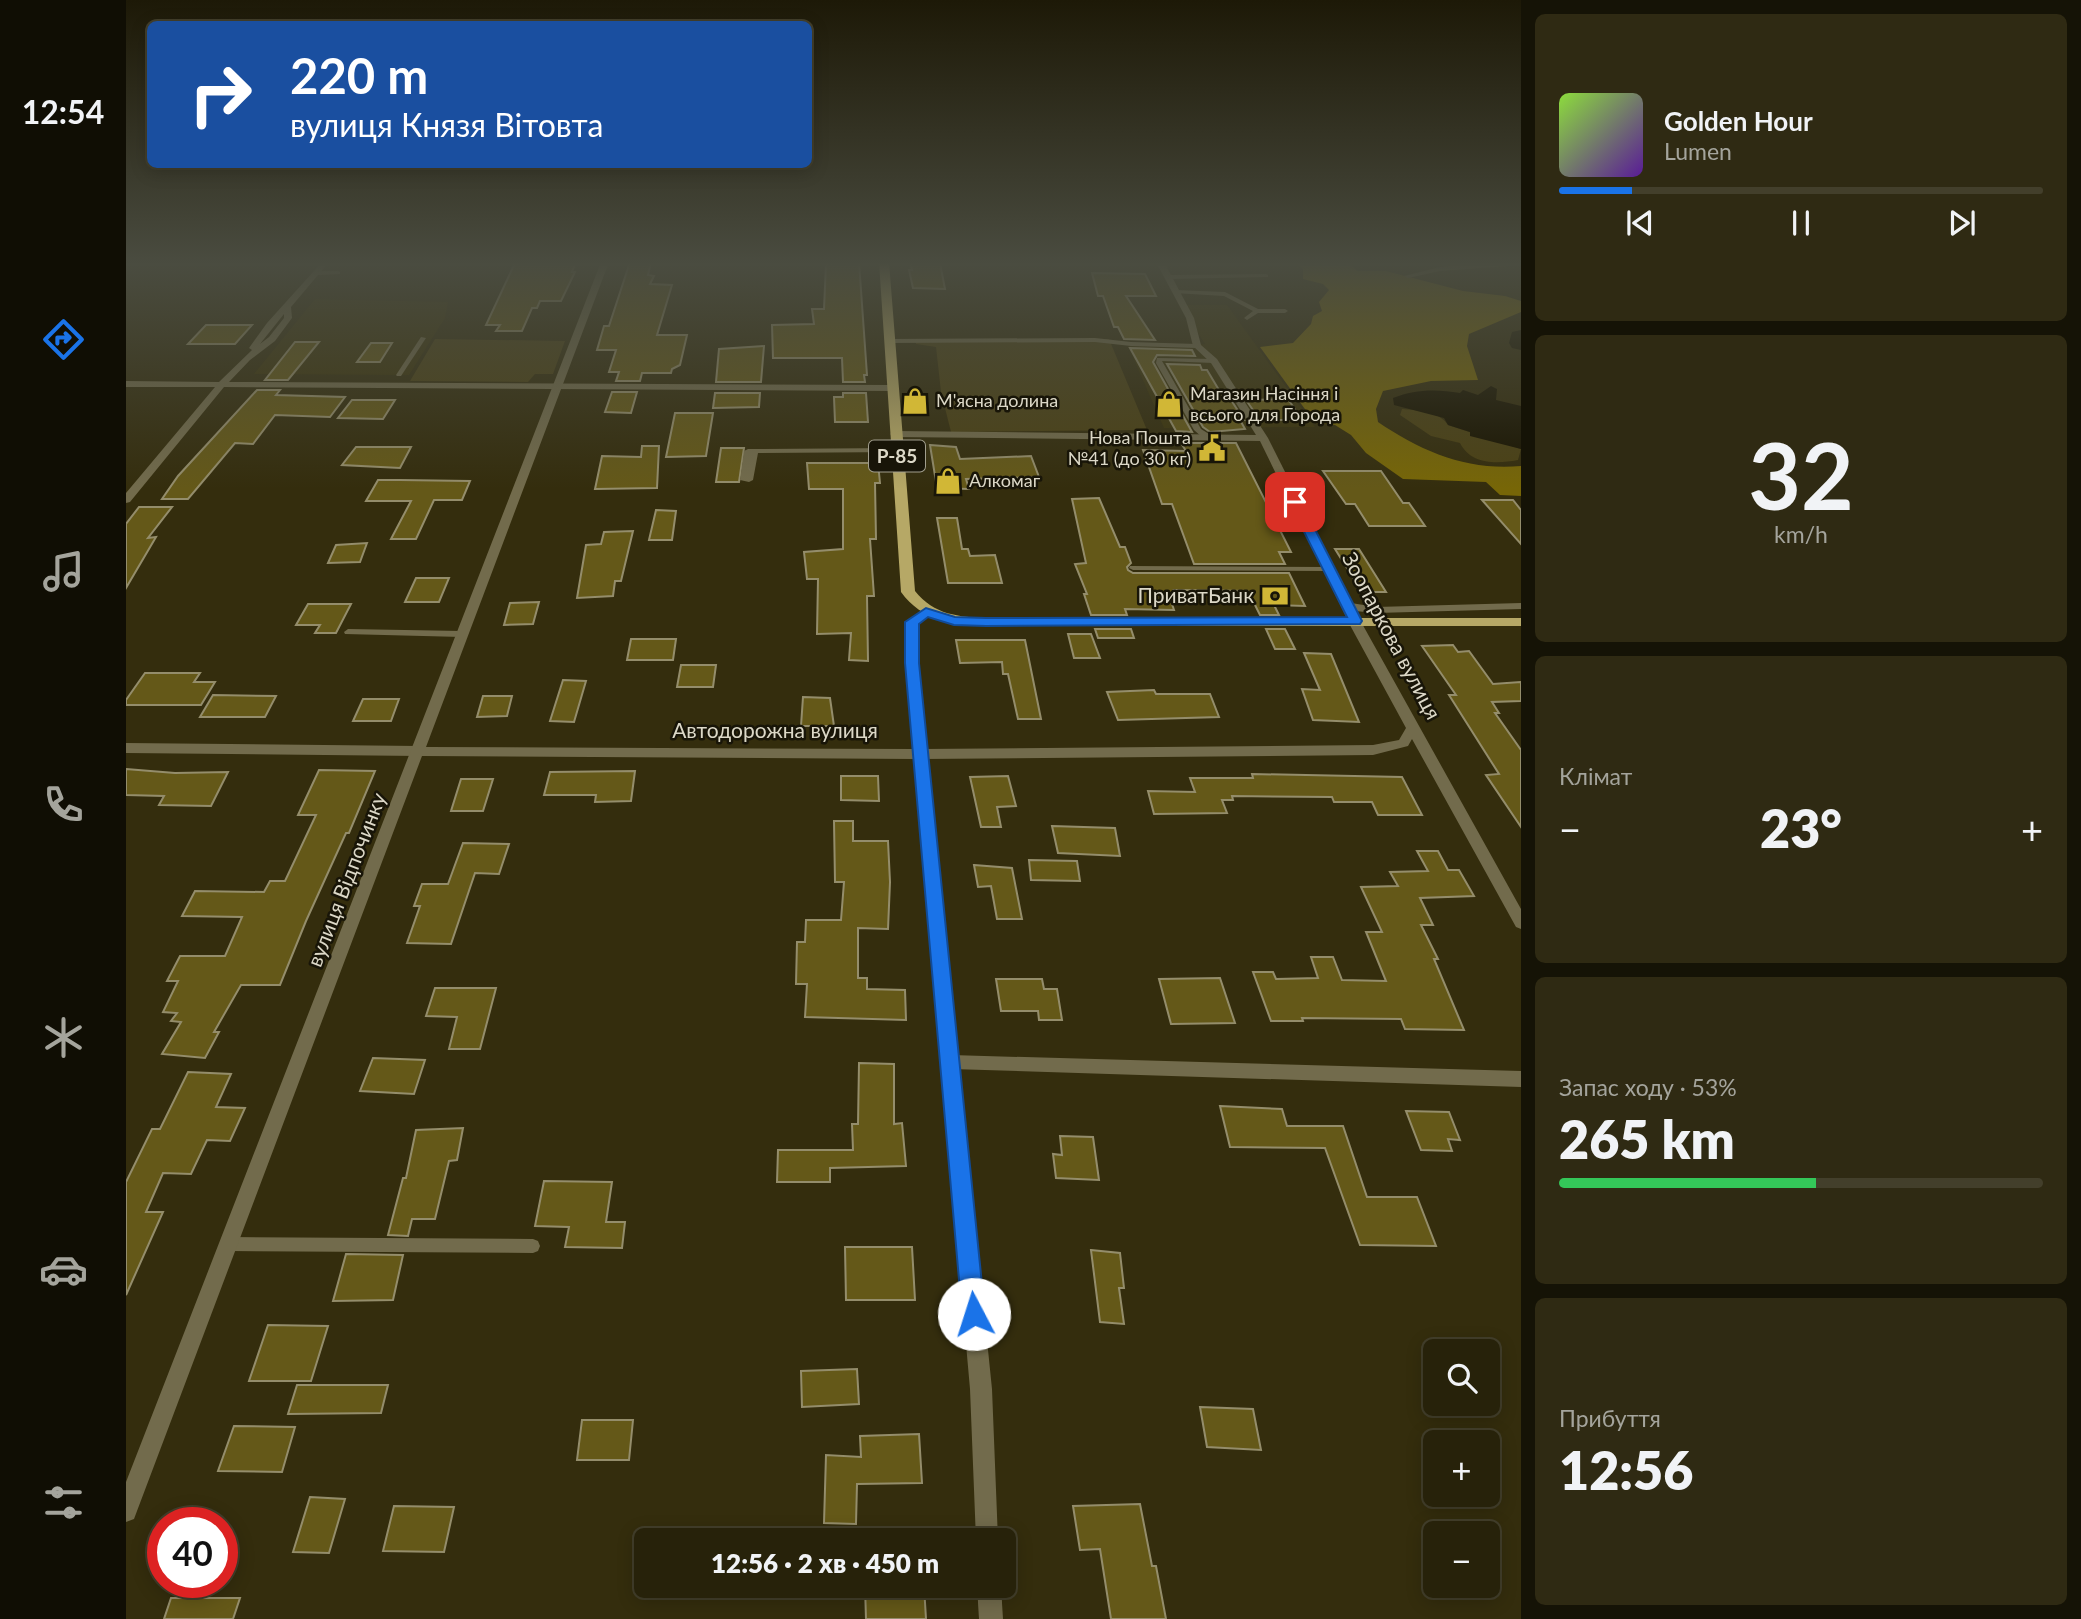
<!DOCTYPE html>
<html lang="uk">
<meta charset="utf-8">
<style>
body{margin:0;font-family:Lato,sans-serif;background:#2f2a13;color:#f1f3f6;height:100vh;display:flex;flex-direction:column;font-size:26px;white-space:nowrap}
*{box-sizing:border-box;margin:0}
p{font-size:23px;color:#a4a49c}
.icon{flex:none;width:38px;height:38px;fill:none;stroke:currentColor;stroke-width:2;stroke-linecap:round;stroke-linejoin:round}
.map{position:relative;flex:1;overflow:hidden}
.sheet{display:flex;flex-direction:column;gap:14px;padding:14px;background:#151306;width:560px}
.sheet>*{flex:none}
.banner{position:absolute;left:21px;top:21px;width:665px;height:147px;border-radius:10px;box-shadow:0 4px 18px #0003,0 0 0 2px #433f2b;background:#1a4fa0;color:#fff;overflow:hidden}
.controls{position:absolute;left:1297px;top:1339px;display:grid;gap:14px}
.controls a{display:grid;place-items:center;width:77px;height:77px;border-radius:10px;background:#27220a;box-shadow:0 4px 18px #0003,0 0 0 2px #433f2b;font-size:35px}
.speed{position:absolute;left:21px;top:1507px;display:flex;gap:14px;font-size:35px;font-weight:700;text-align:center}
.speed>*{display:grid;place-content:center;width:91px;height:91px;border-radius:50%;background:#27220a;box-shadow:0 4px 18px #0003,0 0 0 2px #433f2b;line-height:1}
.speed .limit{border:10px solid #d22;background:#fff;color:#111}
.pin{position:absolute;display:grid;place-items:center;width:60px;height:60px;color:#fff;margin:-30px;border-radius:14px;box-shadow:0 4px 10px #0006}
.me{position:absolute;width:77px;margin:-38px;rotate:355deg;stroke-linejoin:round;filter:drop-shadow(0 0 5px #0008)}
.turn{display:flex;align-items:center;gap:24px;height:147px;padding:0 28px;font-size:32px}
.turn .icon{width:91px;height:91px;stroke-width:2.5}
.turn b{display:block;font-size:49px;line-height:60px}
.big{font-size:52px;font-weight:800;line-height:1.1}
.sheet .tile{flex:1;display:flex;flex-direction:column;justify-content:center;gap:10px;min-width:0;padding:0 24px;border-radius:10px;background:#2f2a13}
.sheet .dial{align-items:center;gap:0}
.dial b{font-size:91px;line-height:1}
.song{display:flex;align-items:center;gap:21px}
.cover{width:84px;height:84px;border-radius:10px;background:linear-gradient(135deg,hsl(90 70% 55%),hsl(270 70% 35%))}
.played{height:7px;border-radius:4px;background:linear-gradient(90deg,#1a73e8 15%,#433f2b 15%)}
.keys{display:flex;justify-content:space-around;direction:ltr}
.heat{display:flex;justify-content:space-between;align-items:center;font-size:38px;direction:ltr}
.charge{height:10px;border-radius:5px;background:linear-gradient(90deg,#34c759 53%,#433f2b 0)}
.trip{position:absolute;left:508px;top:1528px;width:382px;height:70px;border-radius:10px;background:#27220a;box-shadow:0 4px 18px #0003,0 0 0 2px #433f2b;font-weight:800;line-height:70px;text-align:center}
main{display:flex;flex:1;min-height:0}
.tabs{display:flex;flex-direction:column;width:126px;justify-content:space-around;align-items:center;background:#100e04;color:#a4a49c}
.tabs .icon{width:49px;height:49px}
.tabs .on{color:#1a73e8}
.tabs b{font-size:32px;color:#f1f3f6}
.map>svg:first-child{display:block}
.built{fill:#3c340b}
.green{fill:#4b4114}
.forest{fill:#776607}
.water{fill:#191400}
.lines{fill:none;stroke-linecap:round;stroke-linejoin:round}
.river{fill:#191400;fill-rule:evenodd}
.building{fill:#645818;stroke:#948d6b;stroke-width:2}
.service{fill:#726b4c;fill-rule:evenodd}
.minor{fill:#726b4c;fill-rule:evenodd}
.tertiary{fill:#726b4c;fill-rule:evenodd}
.primary{fill:#b6a866;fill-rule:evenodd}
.route{fill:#1a73e8;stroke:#114b97;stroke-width:2}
.labels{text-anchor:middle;stroke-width:5;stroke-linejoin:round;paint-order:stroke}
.far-poi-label{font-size:18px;fill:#dcd8c7;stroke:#181508;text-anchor:start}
.shield{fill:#181508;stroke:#a19e8e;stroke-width:2}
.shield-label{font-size:19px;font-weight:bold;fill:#dcd8c7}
.poi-label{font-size:21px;fill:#dcd8c7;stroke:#181508;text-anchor:end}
.street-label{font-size:21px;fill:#dcd8c7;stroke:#181508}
</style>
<main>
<nav class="tabs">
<b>12:54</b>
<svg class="icon on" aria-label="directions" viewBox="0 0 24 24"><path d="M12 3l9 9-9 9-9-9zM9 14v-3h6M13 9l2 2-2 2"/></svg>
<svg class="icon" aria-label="music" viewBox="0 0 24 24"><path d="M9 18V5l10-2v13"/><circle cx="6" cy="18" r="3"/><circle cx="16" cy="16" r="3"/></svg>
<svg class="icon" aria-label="phone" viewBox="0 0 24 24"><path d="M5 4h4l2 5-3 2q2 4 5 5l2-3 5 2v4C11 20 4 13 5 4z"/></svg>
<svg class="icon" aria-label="climate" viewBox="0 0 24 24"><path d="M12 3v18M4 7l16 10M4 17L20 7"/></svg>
<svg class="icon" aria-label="car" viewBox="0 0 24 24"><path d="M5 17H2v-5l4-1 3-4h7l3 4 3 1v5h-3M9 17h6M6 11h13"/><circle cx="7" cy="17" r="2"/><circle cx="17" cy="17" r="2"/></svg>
<svg class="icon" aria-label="filters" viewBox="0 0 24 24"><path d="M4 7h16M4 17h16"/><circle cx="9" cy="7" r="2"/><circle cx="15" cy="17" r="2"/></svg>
</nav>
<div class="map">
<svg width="1395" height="1619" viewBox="0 0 1395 1619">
<rect width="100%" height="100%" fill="#342d0d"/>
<g class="built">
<path d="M189,299L322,302L319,318L283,375L128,374Z"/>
<path d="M1054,305H1101L1189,427L1038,428L1002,346L1079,344Z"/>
</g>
<g class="green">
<path d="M309,339L439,341L427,374H409L402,382L284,381Z"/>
<path d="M983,339L1021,430L825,432L815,392L810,347L790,344V340Z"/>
<path d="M1276,409C1292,410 1313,411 1322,425L1395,449L1392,460C1371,464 1345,465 1334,443L1305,436L1274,415Z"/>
</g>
<path class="forest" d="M1169,262H1221L1231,271H1260L1337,291L1379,296L1395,301V312L1343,334L1341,346L1352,380L1305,381L1257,391L1250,409L1252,422C1296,452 1342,471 1395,466V496L1374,495L1360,482L1277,479L1240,453L1225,435L1209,425L1189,423L1134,347L1167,343L1185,324L1187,316L1196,311L1193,302L1203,290L1197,284L1177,279V269Z"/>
<path class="water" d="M1365,386L1371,389L1370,400L1395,406V449L1344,436V432L1322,425L1318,418L1268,405L1267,398C1290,389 1310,389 1334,393L1337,390L1352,395Z"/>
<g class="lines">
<path class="river" d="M1395,330V350L1386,348L1383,343L1386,332Z"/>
</g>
<g class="building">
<path d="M402,262H450L446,272H449L435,301H414L411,308H406L396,331H370L374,325H360L388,265Z"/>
<path d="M504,262H525L522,275L528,276L524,284L546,285L531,335H561L554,365L546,369L545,373H516L514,381H490L493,372H483L490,350H471L478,326H483Z"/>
<path d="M733,262L741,375H738L739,382H717L716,358H647L646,325L688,324L686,309H698L700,264Z"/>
<path d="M784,262L814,263L819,289L787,288L783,270H786Z"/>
<path d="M966,273L1019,274L1030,296H1000L1029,340L998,339L992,327H988L977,296H972Z"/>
<path d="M80,325H126L109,344H62Z"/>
<path d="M169,342H193L162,380H139Z"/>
<path d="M245,343H266L254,362H231Z"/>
<path d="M638,346L635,382H590L593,349Z"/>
<path d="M1004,348L1066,350L1069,356L1031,355L1027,362L1066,432L1050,431Z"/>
<path d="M1041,364L1074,365L1076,370H1081L1093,390H1096L1102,400H1105L1118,420H1114L1119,429L1084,432L1077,427Z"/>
<path d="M131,390H154L150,395L219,397L204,417L149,415L127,444L109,443L62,499H36L52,476Z"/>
<path d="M486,392H511L505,413L479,412Z"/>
<path d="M589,393H634L633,407L587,408Z"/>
<path d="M717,393H740L742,422H709L708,397H717Z"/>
<path d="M1162,399L1176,420H1134L1120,400Z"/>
<path d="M226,400H269L257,419L212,418Z"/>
<path d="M549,413H587L580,456L540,457Z"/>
<path d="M1055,443H1110L1165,552H1153L1159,564H1068L1046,504H1036L1017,450L1060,451Z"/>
<path d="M804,445L830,447L834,459L905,456L913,477L840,479L843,489L811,488Z"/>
<path d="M516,446H533L531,488L469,489L476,456L515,457Z"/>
<path d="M230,447H285L274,468L216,465Z"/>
<path d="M595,448H618L613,482H590Z"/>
<path d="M681,463H752L754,483H749L750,539H744L748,596H741L742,661L723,660L725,633L691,634L692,579H681L678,552L717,549V489H683Z"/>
<path d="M1197,471H1255L1277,503H1283L1299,526H1243L1229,504H1220Z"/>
<path d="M252,480H274L344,481L336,500H308L290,539H265L285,501H240Z"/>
<path d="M973,498L994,547H999L1005,563L1001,567L1002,570L1007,573H1163L1179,606L1148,605L1153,615H1134L1122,591L1048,590L1051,598H1044L1048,610L999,609L1001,615H965L958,594H961L949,564L960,563L946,499Z"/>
<path d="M1356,500H1387L1395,510V544Z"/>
<path d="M13,507H46L22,538L30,537L0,588V524Z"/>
<path d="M530,510L550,511L546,540H523Z"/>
<path d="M811,518H831L836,549H842L844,556L869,555L876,583H822Z"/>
<path d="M507,531L495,581H489L487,596L451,598L460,545L475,544L478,532Z"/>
<path d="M241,543L234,562L202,563L210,545Z"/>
<path d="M1209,549H1233L1260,592H1236Z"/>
<path d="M290,578H323L313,602H279Z"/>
<path d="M413,602L407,624L378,625L384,603Z"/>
<path d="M182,604H225L210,633H189L194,625H170Z"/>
<path d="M969,629H1005L1008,638H972Z"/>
<path d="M1140,629H1159L1169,649H1149Z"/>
<path d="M942,634H965L974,658H948Z"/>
<path d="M505,639H550L547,660H501Z"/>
<path d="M830,640H899L915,719H892L882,674H877L876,662L834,663Z"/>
<path d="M1327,645L1332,652L1343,651L1367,684L1395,682V701L1366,702L1373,713H1369L1395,750V827L1360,775L1373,774L1323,695H1330L1296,646Z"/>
<path d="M1178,653L1205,654L1233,722L1187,720L1176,689L1194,690Z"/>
<path d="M555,665H590L587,687H551Z"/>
<path d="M19,673H74L68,682H89L75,705H0V700Z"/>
<path d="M437,680L460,681L448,722L424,721Z"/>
<path d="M1028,690L1030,694H1084L1093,717L992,720L981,692Z"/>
<path d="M87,695L150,696L139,717H74Z"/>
<path d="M357,696H386L381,716L351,717Z"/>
<path d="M677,697L704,698L708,726H675Z"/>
<path d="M237,699H273L265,721H227Z"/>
<path d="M0,769L49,773L102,772L85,806L33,805L38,796L0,795Z"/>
<path d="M193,770L249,771L223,833H220L180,921L154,985H115L88,1032H93L79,1058L36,1054L55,1022L45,1021L51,1013L37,1012L52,981H41L54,956H99L116,917L56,916L69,891L138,892L144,881H159L190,815H172Z"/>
<path d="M509,771L505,801L469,802L470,795H418L424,772Z"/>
<path d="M1126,774L1276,777L1296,815H1252L1246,802H1208L1206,797L1106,796L1107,800H1096L1101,813L1028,814L1022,791L1069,792L1064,778H1127Z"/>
<path d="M715,776H752L753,801L715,800Z"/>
<path d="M882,776L890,806L871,807L875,827H855L844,777Z"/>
<path d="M335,779H367L357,811H325Z"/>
<path d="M708,821H727V841H762L764,882L762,929L732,928V978H741V989L779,990L780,1020L679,1017L681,984H670L671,942H679L680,920H715L718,882H709Z"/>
<path d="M926,826L989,828L994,856L932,853Z"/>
<path d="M337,843L383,844L373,874L349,873L325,944L281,943L294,906H288L296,884H322Z"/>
<path d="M1291,851H1312L1322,870H1333L1348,896L1294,898L1307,925H1295L1312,959H1308L1338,1030L1279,1029L1275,1019L1176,1018L1177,1021H1145L1127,972H1147L1150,979L1192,978L1185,957H1207L1216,980L1260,981L1240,932H1256L1235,887L1272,886L1264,872L1302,871Z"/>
<path d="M903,860L951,861L954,881L905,880Z"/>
<path d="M848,865L886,868L896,919H871L865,886L852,887Z"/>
<path d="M1094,978L1109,1023L1045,1024L1033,979Z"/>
<path d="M870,979H916L918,989H931L936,1020H913L912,1011H875Z"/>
<path d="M309,988H370L354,1049H323L331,1017L300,1016Z"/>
<path d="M247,1058L299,1060L288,1094L234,1091Z"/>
<path d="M733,1063L768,1064V1124L776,1123L780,1166L704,1168V1182H651L652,1150H727L726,1124H732Z"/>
<path d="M62,1072L105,1074L90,1107L119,1108L104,1141L81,1140L65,1174L37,1173L20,1212H37L0,1295V1182L26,1129H34Z"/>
<path d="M1094,1106L1156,1109L1161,1126H1217L1241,1197H1291L1310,1246L1234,1245L1199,1148L1104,1147Z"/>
<path d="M1280,1111L1323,1112L1334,1140L1322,1139L1326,1151L1295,1150Z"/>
<path d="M337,1128L331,1160L323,1161L309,1219H286L282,1236L262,1235L277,1178H280L290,1130Z"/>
<path d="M934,1136L967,1137L973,1180L930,1178L927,1154L936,1155Z"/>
<path d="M418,1181L486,1182L480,1222H499L496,1248L439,1247L443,1227L409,1226Z"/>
<path d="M719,1247H786L789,1300H720Z"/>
<path d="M965,1250L994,1253L998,1288H993L998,1324L974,1322Z"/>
<path d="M220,1254L277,1255L267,1300L207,1301Z"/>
<path d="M142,1325L202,1326L185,1381H123Z"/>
<path d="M731,1369L733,1404L676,1407L675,1371Z"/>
<path d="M171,1385H262L255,1413L162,1414Z"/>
<path d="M1074,1407L1127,1409L1135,1450L1081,1447Z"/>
<path d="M456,1420H507L503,1460H451Z"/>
<path d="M108,1426L169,1427L156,1472L92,1471Z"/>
<path d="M793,1434L796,1483L731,1484L730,1524L698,1523L700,1455L735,1457L734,1436Z"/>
<path d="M184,1497L219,1499L203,1553L167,1552Z"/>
<path d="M1014,1504L1026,1566H1030L1040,1619H985L974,1549L954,1550L947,1506Z"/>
<path d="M268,1506L328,1507L318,1552L257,1551Z"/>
<path d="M739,1586H798L800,1619H740Z"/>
<path d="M45,1598H114L107,1619H38Z"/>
</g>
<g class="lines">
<g class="service">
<path d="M212,271L214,272V274L192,275L189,273L192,271Z"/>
<path d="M1140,274L1142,275V277L1042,279L1039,277L1042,275Z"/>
<path d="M1050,290L1099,292L1132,309H1159L1162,311L1159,313H1132L1121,320L1118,318L1127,311L1098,296L1048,293V291Z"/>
<path d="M295,337L300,338L275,376H271L270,375Z"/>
<path d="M969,338L1005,342L1071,344L1074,346L1071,348L1005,346L969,342L762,343L759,341L762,339Z"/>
<path d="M1031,358L1088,359L1091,361L1088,363L1036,361L1075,429L1083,434V438H1077L1068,430L1030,363Z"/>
<path d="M770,448H773V452L632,453L627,480L623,482L614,480L618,451L622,449Z"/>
<path d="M1004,566L1202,567L1206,569L1202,571L1007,570L1003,568Z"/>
<path d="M222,629L336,631L340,634L336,637L219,634L218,632Z"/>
<path d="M103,1237L407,1239L412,1241L414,1246L412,1251L407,1253L103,1251L98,1249L96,1244L98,1239Z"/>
</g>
<g class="minor">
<path d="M196,262H203L165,307L166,318L149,341L124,360L103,382L767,385L771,388L767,391L98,387L4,502L0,503V493L89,387H0V381L93,382L126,350L123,348L141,323ZM158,314V318L143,337L134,344Z"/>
<path d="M1030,262H1038L1068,318L1075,345L1091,359L1142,438L1225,603L1250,607L1395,603V609L1250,613L1229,611L1395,909V929L1390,927L1286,739L1282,746L1247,755L796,759L789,754L796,749L1247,745L1273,740L1280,728L1225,627L1134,441L769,437L764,434L769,431L1130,435L1085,363L1067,346L1060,318Z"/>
<path d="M1375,262H1395V265L1314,271L1282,278L1278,276L1314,267Z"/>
<path d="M0,743L293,746L300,751L293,756L0,753Z"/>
<path d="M825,1055L1395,1071V1087L825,1069L819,1067L816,1062L819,1057Z"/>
</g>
<g class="tertiary">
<path d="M475,262H483L300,747L788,749L780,663V622L796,610H804V614L792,623V663L866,1389L872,1540H850L844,1389L788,759L296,756L11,1511L8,1519L0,1522V1482Z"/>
<path d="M851,1586H875L877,1619H853Z"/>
</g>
<path class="primary" d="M753,262H763L789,591C808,615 833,617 861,618H1395V626H861C827,625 796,621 775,592Z"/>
</g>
<linearGradient id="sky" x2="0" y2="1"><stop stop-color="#1d1907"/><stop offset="0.54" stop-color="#4a4c40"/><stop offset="1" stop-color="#4a4c40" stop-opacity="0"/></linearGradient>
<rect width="1395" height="489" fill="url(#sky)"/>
<path class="route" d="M1169,498L1175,502L1236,621L1234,624L860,626L828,625L802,617L793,624V663L859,1314L856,1322L848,1326L840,1322L836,1314L779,663V622L800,608L829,617L860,618L1221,617L1163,502Z"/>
<defs>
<symbol id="shop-bare" viewBox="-9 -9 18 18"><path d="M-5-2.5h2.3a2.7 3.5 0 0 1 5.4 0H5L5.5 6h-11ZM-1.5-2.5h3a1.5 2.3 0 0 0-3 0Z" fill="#d1b736" stroke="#181508" stroke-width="2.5" paint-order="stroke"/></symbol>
<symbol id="civic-bare" viewBox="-9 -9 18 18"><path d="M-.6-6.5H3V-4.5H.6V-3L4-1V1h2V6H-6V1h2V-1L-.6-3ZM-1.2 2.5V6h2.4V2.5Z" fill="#d1b736" stroke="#181508" stroke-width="2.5" paint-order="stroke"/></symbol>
<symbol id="bank-bare" viewBox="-9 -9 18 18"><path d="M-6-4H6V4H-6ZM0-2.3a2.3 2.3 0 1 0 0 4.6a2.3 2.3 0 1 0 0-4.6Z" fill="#d1b736" stroke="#181508" stroke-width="2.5" paint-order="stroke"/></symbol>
</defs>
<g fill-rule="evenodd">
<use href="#shop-bare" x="770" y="382" width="38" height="38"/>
<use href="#shop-bare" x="1024" y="385" width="38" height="38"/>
<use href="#civic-bare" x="1067" y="429" width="38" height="38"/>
<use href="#shop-bare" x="803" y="462" width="38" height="38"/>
<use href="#bank-bare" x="1130" y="577" width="38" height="38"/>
</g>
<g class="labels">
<g class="far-poi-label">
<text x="1064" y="400">Магазин Насіння і<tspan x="1064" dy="21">всього для Города</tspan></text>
<text x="810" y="407">М'ясна долина</text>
<text x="1065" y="444" text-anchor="end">Нова Пошта<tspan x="1065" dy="21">№41 (до 30 кг)</tspan></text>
<text x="843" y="487">Алкомаг</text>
</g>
<rect class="shield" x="743" y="440.5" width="56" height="31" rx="5"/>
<g class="shield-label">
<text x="771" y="463">Р-85</text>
</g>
<g class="poi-label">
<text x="1128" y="603">ПриватБанк</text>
</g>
<g class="street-label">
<text transform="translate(1265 636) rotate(62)" y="7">Зоопаркова вулиця</text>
<text x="649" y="738">Автодорожна вулиця</text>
<text transform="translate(221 880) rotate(-69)" y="7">вулиця Відпочинку</text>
</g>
</g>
</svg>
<div class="controls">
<a><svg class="icon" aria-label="search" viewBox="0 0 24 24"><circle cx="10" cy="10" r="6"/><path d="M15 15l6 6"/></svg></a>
<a>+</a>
<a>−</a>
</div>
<div class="speed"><div class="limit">40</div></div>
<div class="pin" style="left:1169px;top:502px;background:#d93025"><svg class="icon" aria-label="arrive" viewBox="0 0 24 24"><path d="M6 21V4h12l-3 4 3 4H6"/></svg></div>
<svg class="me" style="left:848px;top:1314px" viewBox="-20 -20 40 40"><circle r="19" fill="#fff"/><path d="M0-13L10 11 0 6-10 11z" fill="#1a73e8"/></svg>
<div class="trip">12:56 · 2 хв · 450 m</div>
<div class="banner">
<div class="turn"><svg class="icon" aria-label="right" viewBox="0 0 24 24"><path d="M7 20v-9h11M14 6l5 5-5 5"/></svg><div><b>220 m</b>вулиця Князя Вітовта</div></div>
</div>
</div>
<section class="sheet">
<div class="tile">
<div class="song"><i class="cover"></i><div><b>Golden Hour</b><p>Lumen</p></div></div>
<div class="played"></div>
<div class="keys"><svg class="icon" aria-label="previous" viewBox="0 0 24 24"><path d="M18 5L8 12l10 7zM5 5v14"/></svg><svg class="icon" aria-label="pause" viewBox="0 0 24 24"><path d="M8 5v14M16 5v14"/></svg><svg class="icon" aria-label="next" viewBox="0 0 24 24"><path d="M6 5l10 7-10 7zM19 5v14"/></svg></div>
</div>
<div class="tile dial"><b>32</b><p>km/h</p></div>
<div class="tile"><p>Клімат</p>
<div class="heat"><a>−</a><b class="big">23°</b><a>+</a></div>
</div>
<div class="tile"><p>Запас ходу · 53%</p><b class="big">265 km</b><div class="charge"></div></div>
<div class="tile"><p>Прибуття</p><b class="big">12:56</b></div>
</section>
</main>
